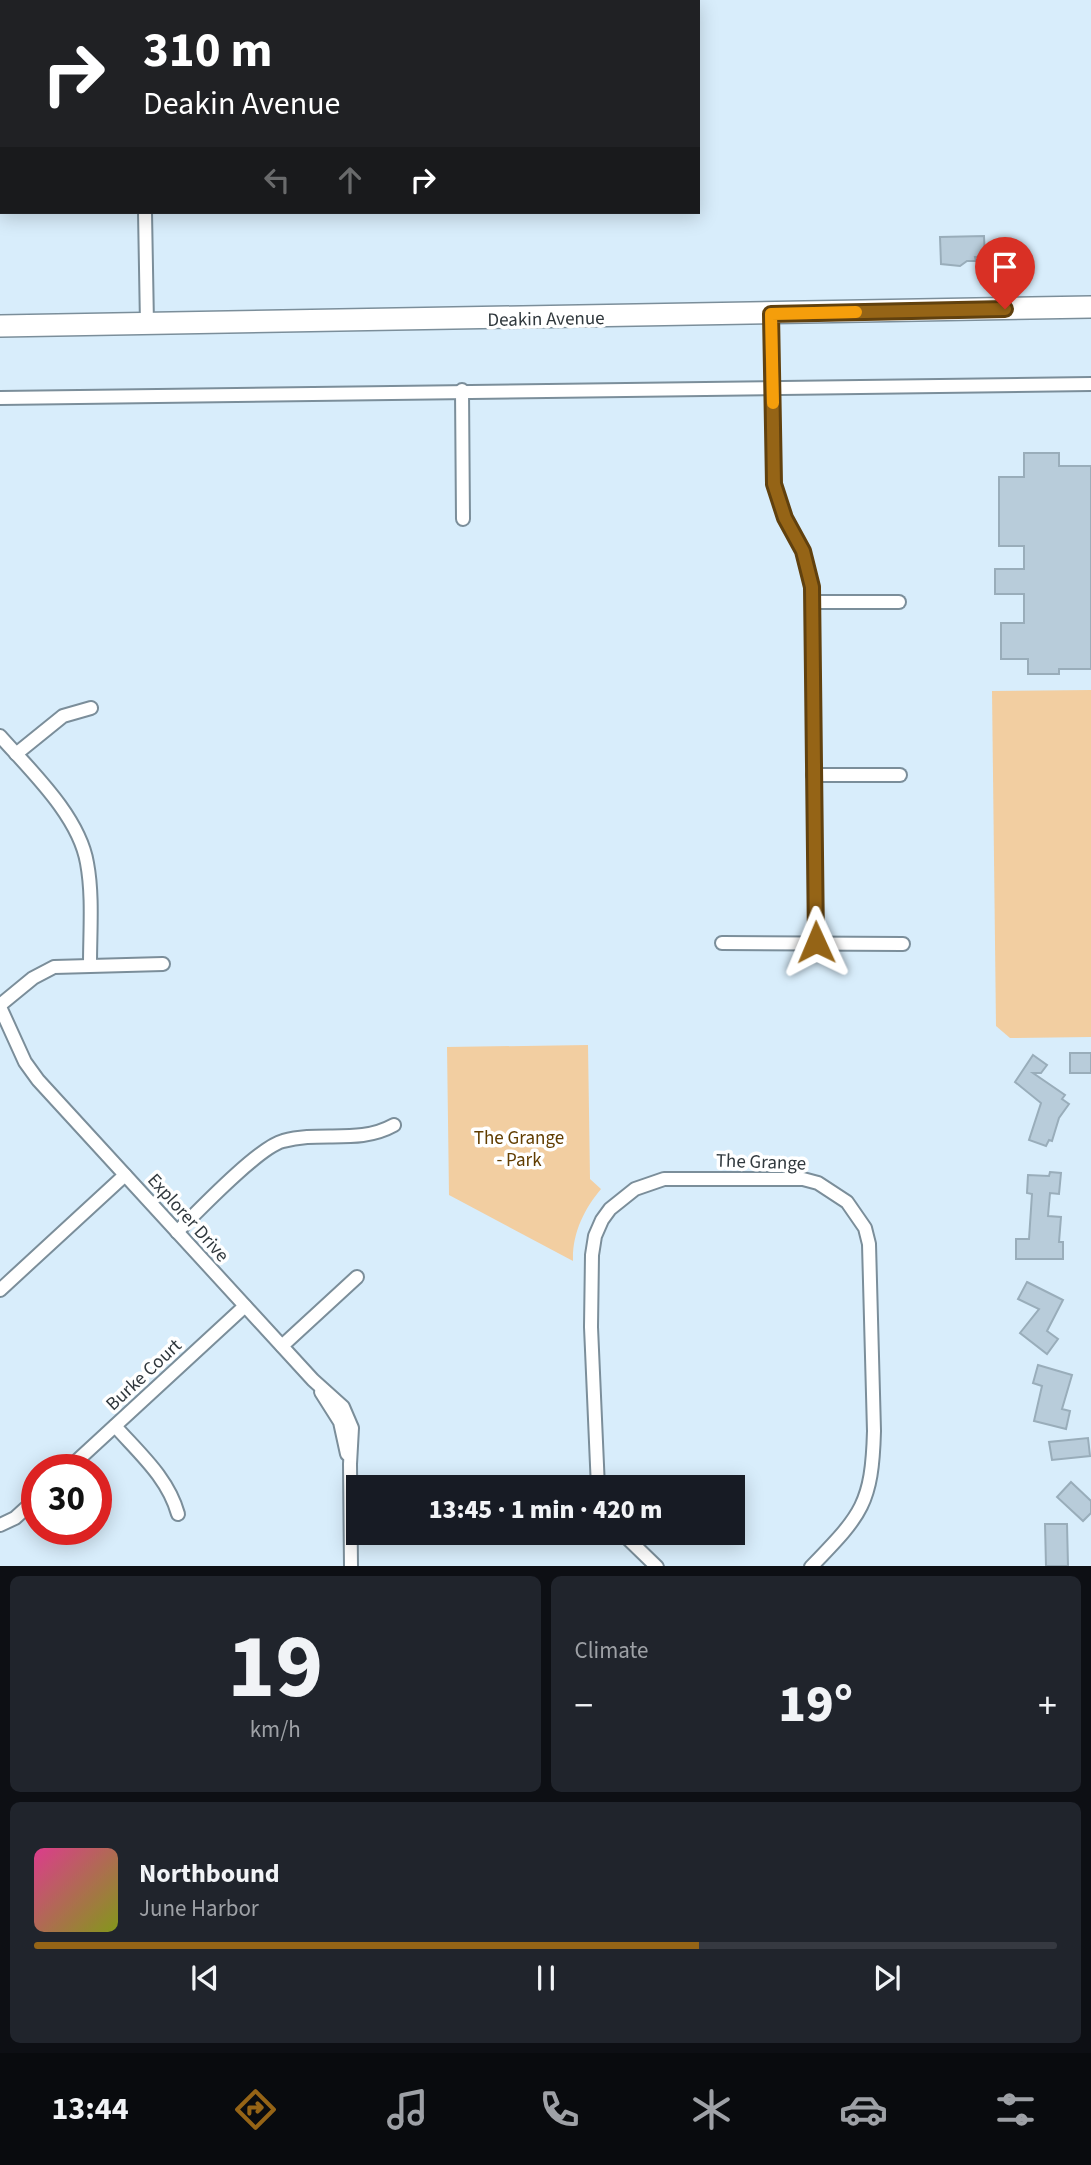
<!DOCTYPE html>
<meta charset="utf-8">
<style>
body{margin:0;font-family:"Source Sans 3",sans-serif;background:#20242c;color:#f1f3f6;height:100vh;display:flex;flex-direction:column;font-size:26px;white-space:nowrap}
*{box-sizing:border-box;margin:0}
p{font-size:23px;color:#9ea1a6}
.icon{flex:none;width:38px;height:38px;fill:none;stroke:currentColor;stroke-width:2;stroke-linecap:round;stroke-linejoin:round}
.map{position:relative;height:1566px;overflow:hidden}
.details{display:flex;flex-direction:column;gap:10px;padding:10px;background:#0d0f14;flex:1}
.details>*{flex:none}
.hud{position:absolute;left:0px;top:0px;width:700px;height:214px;box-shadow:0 4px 18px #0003;background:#202124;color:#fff;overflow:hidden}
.speed{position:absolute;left:21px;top:1454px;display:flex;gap:14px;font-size:35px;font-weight:700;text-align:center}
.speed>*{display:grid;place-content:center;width:91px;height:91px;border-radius:50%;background:#171b24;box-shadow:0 4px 18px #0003;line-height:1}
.speed .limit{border:10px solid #d22;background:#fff;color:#111}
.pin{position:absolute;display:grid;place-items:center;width:60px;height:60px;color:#fff;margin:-72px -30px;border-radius:50% 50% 50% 0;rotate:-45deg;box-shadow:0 0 7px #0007}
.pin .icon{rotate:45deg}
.me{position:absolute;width:77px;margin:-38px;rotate:359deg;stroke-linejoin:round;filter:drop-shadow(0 0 5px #0008)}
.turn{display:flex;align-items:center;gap:24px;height:147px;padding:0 28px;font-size:32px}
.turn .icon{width:91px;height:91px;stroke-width:2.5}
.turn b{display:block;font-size:49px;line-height:60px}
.lanes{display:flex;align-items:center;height:66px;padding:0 28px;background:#0003;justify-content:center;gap:35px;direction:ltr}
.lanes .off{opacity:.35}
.big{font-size:52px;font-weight:800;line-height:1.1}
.details .tile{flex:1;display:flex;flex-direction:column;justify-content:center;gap:10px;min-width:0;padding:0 24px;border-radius:10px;background:#20242c}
.details .dial{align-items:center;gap:0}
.dial b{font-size:91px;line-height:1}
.song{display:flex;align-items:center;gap:21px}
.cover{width:84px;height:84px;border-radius:10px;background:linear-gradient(135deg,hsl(330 70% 55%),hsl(70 70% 35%))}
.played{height:7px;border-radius:4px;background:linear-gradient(90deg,#956416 65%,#363941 65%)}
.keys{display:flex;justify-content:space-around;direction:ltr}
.heat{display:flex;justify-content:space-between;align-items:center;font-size:38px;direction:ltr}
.details .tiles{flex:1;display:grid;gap:10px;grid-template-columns:1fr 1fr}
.tile:last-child{grid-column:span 2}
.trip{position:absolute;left:346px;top:1475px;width:399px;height:70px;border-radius:0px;background:#171b24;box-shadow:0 4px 18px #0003;font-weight:800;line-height:70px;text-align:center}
.dock{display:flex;height:112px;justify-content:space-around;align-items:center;background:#090b0e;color:#9ea1a6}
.dock .icon{width:49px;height:49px}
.dock .on{color:#956416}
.dock b{font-size:32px;color:#f1f3f6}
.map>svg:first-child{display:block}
.green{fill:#f2cea1}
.building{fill:#b8ccda;stroke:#99adba;stroke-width:2}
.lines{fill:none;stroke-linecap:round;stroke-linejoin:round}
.street-casing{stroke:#7b8e9a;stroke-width:16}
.highway-casing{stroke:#7b8e9a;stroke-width:24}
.street{stroke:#fff;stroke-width:12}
.highway{stroke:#fff;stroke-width:21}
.route-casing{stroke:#61410e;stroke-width:18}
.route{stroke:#956416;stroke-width:12}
.slow{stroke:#f59e0b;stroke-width:12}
.labels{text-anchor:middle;stroke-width:7;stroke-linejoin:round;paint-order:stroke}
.street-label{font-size:19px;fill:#30383d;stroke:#fff}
.park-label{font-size:19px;fill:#613d00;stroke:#fff}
</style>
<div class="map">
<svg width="1091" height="1567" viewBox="0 0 1091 1567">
<rect width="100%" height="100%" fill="#d8edfb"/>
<g class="green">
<path d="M1091,690V1037L1010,1038L996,1026L992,691Z"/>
<path d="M588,1045L590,1179L601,1189C584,1209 572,1234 573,1261L449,1195L447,1047Z"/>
</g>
<g class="building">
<path d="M984,236L985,257H975L976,261H967L960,266L941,264L940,237Z"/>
<path d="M1024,453H1059V466H1091V669H1059V674H1028V659H1001V623H1024V594H995V569H1024V546H999V477H1024Z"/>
<rect x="1070" y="1053" width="21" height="20"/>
<path d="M1033,1055L1047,1065L1041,1073H1033L1065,1095L1062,1099L1069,1104L1059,1118L1052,1141L1049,1140L1046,1146L1029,1140L1041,1103L1015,1082Z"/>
<path d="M1050,1172L1061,1173L1059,1194L1050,1193L1048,1216L1061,1217L1059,1242H1063V1259H1016V1239H1029L1032,1194L1027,1193L1028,1175L1049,1176Z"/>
<path d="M1027,1282L1063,1300L1047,1331L1058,1339L1047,1354L1020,1333L1039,1309L1018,1299Z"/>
<path d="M1038,1365L1072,1375L1062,1409L1070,1411L1066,1429L1034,1421L1042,1386L1033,1383Z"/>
<path d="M1088,1438L1090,1456L1052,1460L1049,1442Z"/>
<path d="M1071,1482L1091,1501V1513L1083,1521L1057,1497Z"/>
<path d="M1045,1524H1067L1068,1566H1046Z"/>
</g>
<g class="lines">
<defs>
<g id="street">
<path d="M125,2L137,0"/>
<path d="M0,26H2"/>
<path d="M145,212L147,324"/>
<path d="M771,314L774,484L785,518L803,551L812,587L816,942"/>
<path d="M462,390L463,519"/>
<path d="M0,398L1091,384"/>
<path d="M812,602H899"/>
<path d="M0,736C31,771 79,816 87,863C93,895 90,931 90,964"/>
<path d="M16,754L63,716L91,708"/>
<path d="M813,775H900"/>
<path d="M722,943L903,944"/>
<path d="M0,1005L33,978L54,967L163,964"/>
<path d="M0,1007L25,1062L38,1080L313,1380L343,1407L352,1428L350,1464L351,1567"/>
<path d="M177,1232C198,1211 259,1147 283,1141C321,1130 358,1145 394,1125"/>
<path d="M0,1290L125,1175"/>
<path d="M282,1346L357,1277"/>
<path d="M321,1392L340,1422L347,1454"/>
<path d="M115,1426C140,1454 168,1478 178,1514"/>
<path d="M67,1470L245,1306"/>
<path d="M598,1488L591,1327L592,1255L595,1236L602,1220L610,1209L635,1189L664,1179H803L818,1183L847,1202L865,1228L869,1244L874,1431C872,1505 861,1515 811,1567"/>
<path d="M0,1525L15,1518L37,1498"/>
<path d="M622,1533L657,1567"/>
</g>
<path id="highway" d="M0,326L1091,307"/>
</defs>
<use href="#street" class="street-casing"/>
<use href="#highway" class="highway-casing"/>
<use href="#street" class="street"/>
<use href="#highway" class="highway"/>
</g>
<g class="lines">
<defs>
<path id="route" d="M816,942L812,587L803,551L785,518L774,484L771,314L1005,309"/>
</defs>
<use href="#route" class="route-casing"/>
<use href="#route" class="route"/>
<path class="slow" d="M773,403L771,314L856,312"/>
</g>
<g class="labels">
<g class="street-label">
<text transform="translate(546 318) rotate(-1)" y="7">Deakin Avenue</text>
<text transform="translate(761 1161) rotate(2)" y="7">The Grange</text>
<text transform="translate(189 1217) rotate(48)" y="7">Explorer Drive</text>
<text transform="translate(143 1374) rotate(-43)" y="7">Burke Court</text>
</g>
<g class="park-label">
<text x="519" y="1144">The Grange<tspan x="519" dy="22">- Park</tspan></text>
</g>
</g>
</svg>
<div class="speed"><div class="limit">30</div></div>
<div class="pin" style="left:1005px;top:309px;background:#d93025"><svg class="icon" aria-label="arrive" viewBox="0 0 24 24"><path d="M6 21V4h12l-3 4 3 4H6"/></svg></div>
<svg class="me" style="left:816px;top:942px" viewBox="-20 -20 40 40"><path d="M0-17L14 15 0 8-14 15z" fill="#956416" stroke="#fff" stroke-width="4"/></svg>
<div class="trip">13:45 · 1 min · 420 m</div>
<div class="hud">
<div class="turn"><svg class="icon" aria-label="right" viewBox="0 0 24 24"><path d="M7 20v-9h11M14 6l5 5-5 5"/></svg><div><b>310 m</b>Deakin Avenue</div></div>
<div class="lanes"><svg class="icon off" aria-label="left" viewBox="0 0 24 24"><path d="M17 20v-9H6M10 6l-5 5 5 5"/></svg><svg class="icon off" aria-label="ahead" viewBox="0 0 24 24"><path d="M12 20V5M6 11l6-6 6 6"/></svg><svg class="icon" aria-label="right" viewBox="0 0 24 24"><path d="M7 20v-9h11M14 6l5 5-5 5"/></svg></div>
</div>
</div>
<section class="details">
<div class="tiles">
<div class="tile dial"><b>19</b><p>km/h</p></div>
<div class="tile"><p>Climate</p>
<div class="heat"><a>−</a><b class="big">19°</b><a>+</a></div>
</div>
<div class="tile">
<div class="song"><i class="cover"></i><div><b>Northbound</b><p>June Harbor</p></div></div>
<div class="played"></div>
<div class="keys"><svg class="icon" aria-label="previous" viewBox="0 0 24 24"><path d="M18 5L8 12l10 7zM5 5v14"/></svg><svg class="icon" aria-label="pause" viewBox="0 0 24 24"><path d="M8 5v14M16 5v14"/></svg><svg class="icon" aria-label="next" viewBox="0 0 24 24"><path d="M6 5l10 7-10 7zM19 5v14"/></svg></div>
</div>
</div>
</section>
<nav class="dock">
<b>13:44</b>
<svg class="icon on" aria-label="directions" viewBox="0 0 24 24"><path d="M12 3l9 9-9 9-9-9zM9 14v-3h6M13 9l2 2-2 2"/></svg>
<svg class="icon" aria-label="music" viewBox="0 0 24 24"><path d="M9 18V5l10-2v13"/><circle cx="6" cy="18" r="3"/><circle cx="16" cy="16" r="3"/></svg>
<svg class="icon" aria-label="phone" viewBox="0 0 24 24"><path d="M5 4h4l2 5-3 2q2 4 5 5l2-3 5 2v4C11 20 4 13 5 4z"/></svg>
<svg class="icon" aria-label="climate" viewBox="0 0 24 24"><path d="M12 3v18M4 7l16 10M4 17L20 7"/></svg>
<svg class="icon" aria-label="car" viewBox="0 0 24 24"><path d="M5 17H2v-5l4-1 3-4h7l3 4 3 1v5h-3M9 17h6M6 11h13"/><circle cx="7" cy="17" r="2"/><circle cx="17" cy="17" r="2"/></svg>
<svg class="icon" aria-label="filters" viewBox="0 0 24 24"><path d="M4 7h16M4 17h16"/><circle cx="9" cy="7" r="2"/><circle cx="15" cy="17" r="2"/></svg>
</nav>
